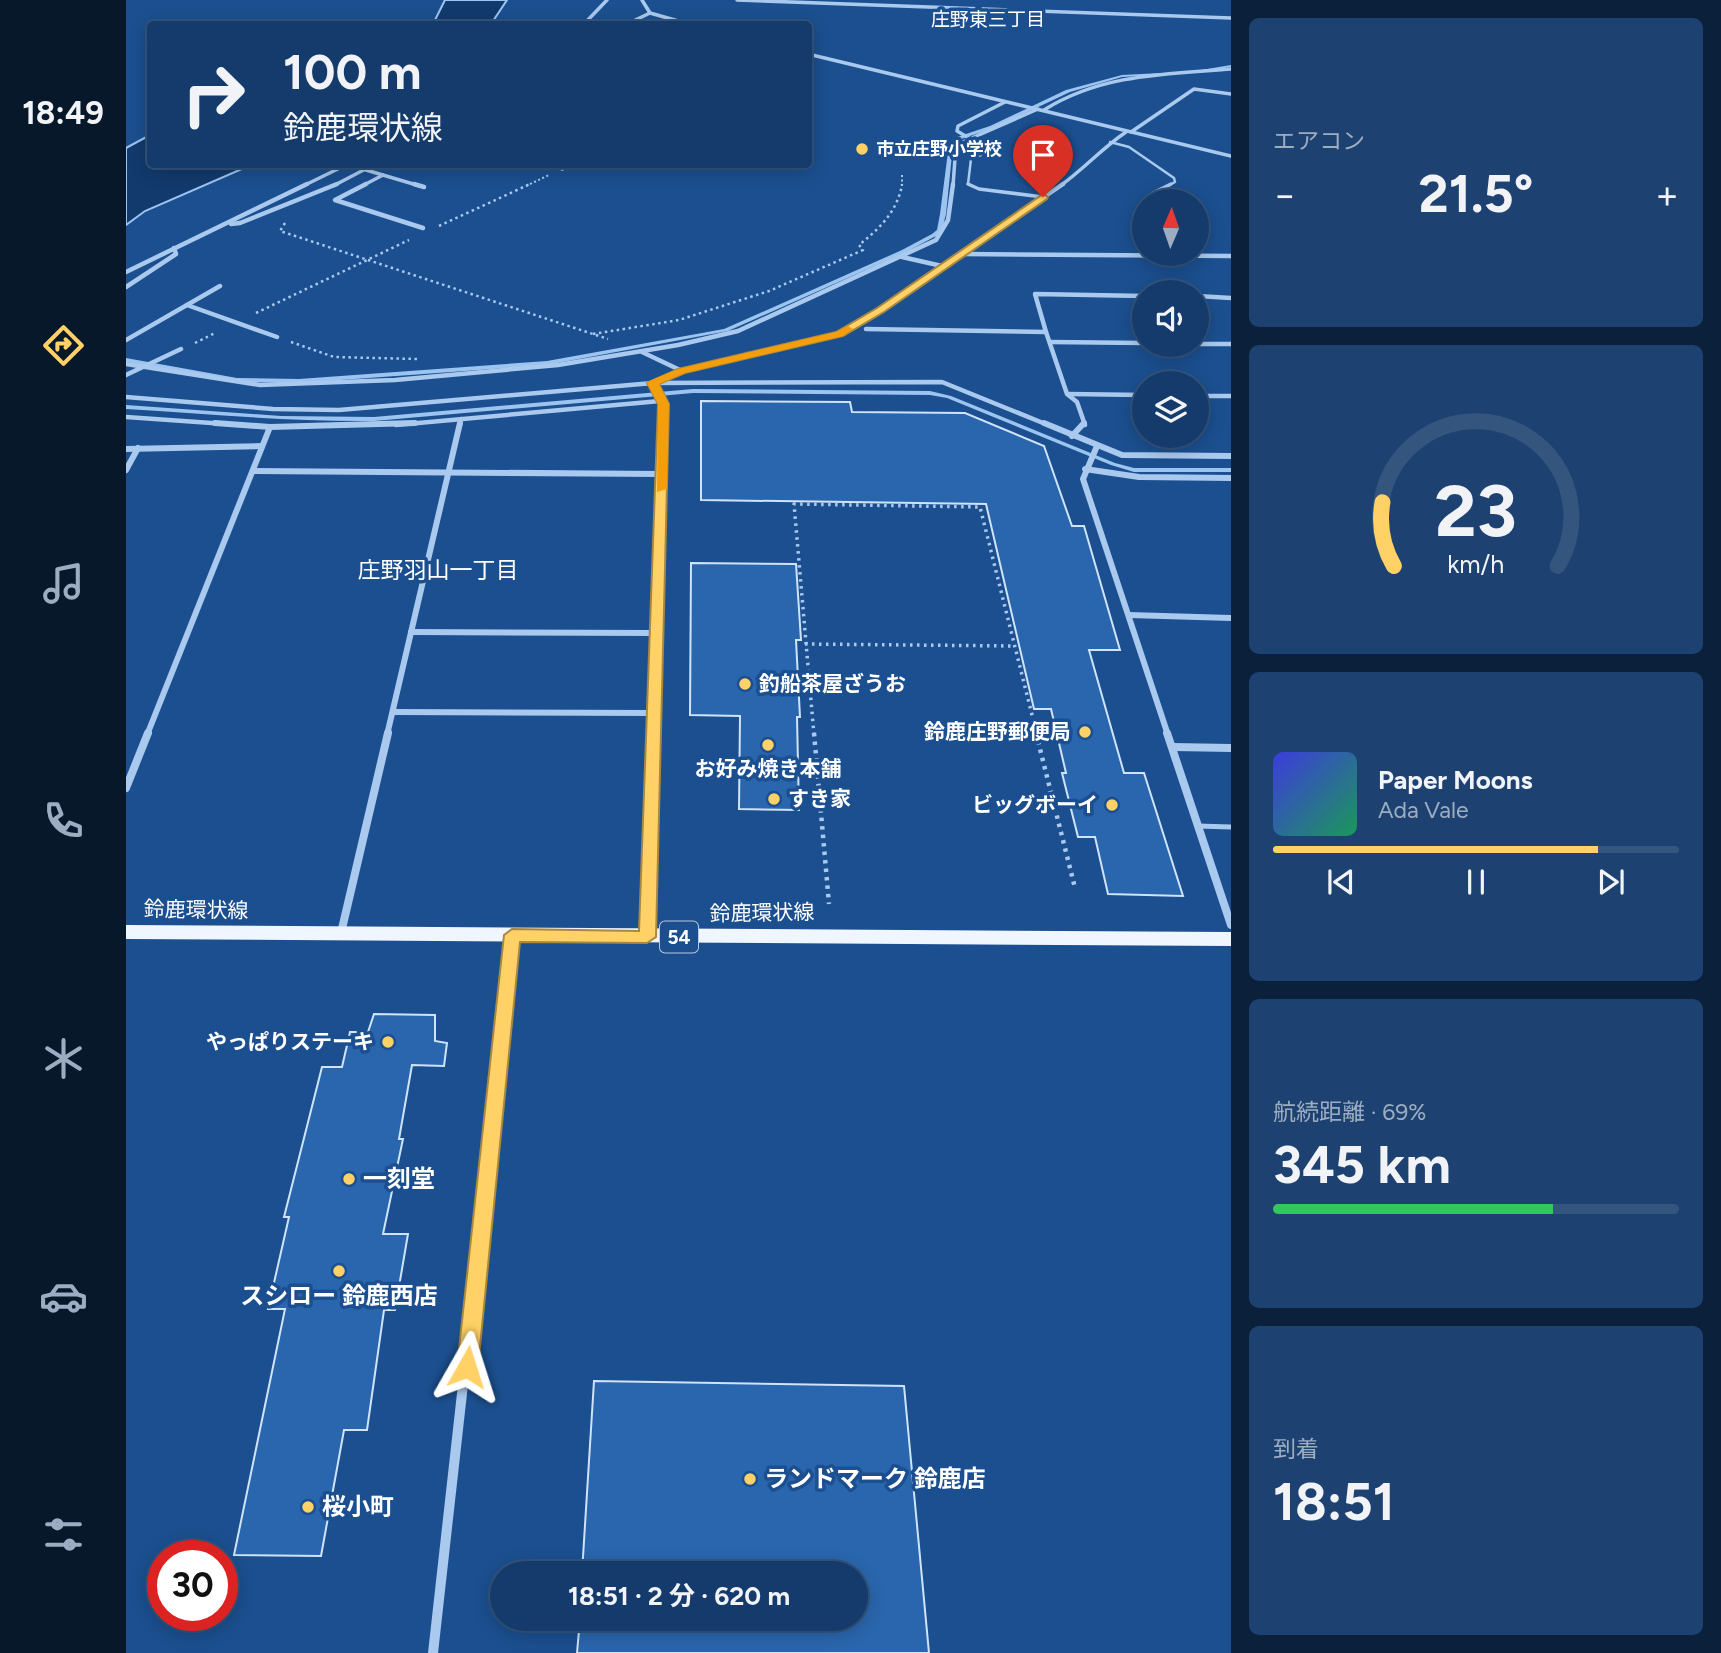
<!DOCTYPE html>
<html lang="ja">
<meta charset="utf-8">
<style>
body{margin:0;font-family:Figtree,"Noto Sans JP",sans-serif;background:#1d4271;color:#f1f3f6;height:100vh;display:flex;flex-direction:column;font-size:26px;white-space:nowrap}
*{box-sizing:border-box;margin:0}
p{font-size:23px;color:#9dadc1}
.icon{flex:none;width:38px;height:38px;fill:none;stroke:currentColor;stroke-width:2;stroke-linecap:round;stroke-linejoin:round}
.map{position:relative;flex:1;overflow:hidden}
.panel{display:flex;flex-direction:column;gap:18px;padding:18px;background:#0b203b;width:490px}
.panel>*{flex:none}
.top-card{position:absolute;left:21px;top:21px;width:665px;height:147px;border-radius:7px;box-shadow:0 4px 18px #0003,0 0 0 2px #33557e;background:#143b6b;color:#f1f3f6;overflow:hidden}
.needle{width:46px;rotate:2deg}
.buttons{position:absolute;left:1006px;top:189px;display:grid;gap:14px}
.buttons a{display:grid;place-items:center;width:77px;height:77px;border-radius:50%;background:#143b6b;box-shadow:0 4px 18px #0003,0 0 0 2px #33557e;font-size:35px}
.speed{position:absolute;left:21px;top:1540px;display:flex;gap:14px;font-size:35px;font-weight:700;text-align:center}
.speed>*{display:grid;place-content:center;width:91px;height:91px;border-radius:50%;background:#143b6b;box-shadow:0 4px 18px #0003,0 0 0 2px #33557e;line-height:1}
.speed .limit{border:10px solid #d22;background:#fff;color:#111}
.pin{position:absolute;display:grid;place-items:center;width:60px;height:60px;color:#fff;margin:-72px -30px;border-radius:50% 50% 50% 0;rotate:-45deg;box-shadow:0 0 7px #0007}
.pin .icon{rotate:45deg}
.me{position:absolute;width:77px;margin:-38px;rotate:6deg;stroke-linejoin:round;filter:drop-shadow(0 0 5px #0008)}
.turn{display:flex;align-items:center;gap:24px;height:147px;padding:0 21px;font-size:32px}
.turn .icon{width:91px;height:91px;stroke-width:2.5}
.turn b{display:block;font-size:49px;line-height:60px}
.big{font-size:52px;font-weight:700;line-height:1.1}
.panel .widget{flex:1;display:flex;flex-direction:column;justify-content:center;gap:10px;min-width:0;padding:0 24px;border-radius:10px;background:#1d4271}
.panel .dial{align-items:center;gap:0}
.dial svg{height:182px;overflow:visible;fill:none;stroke:#33557e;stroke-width:7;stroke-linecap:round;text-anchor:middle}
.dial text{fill:#f1f3f6;stroke:none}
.song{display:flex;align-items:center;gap:21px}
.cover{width:84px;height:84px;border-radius:10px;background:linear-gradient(135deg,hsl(240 70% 55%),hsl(150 70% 35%))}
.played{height:7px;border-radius:4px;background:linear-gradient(90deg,#ffd166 80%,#33557e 80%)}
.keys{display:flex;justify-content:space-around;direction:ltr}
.heat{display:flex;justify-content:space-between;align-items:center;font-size:38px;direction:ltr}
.charge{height:10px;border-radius:5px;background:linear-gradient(90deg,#34c759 69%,#33557e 0)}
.trip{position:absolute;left:364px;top:1561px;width:378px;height:70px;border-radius:35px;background:#143b6b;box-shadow:0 4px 18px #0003,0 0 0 2px #33557e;font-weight:700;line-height:70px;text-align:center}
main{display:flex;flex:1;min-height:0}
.dock{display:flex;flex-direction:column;width:126px;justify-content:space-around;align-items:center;background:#08182b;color:#9dadc1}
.dock .icon{width:49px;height:49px}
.dock .on{color:#ffd166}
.dock b{font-size:32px;color:#f1f3f6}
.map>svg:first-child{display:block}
.water{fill:#123a6d;stroke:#9cc4f0;stroke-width:2}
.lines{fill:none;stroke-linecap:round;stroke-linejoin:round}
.stream{fill:#9cc4f0;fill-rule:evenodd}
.building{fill:#2a66ad;stroke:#cfe3fa;stroke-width:2}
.path-far3{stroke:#a9c9ee;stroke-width:2;stroke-dasharray:2 2.5;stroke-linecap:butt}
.path-far2{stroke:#a9c9ee;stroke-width:2.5;stroke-dasharray:2.5 3.5;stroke-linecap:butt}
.path-far1{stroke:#a9c9ee;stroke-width:3.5;stroke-dasharray:2.5 4.5;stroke-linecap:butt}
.path{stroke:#a9c9ee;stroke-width:4.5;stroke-dasharray:3.5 5;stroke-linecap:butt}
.lane-far2{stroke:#a9c9ee;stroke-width:2.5}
.lane-far1{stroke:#a9c9ee;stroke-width:3.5}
.lane{stroke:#a9c9ee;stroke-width:5}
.street-far4{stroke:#a9c9ee;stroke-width:3.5}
.street-far3{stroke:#a9c9ee;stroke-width:4.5}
.street-far2{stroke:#a9c9ee;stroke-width:6}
.street-far1{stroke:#a9c9ee;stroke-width:8}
.street{stroke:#a9c9ee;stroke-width:10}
.primary{fill:#f0f6ff;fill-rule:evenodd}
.route{fill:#ffd166;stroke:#a68842;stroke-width:2}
.slow{fill:#f59e0b}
.poi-dot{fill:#ffd166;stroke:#1b4f8f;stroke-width:2.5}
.labels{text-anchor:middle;stroke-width:7;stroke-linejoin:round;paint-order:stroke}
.far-poi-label{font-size:18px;font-weight:bold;fill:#fff;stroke:#1b4f8f;text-anchor:start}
.far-neighbourhood-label{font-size:19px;fill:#fff;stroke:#1b4f8f}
.shield{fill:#1b4f8f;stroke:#bbcadd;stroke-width:2}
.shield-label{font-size:19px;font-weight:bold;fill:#fff}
.poi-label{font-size:21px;font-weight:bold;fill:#fff;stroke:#1b4f8f;text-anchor:end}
.street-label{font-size:21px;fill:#fff;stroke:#1b4f8f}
.neighbourhood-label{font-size:23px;fill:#fff;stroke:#1b4f8f}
.near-poi-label{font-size:24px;font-weight:bold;fill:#fff;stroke:#1b4f8f;text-anchor:start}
</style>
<main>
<nav class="dock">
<b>18:49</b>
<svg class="icon on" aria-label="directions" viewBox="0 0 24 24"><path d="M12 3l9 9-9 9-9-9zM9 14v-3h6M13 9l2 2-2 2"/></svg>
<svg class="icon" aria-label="music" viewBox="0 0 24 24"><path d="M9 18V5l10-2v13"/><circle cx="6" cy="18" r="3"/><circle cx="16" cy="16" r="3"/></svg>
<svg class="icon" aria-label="phone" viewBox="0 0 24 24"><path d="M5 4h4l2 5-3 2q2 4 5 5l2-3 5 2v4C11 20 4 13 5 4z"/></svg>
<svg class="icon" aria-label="climate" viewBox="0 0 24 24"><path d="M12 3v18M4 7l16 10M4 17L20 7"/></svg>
<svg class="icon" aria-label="car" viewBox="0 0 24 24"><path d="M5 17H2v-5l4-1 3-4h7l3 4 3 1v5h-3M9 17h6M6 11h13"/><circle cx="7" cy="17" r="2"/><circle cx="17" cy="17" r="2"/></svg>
<svg class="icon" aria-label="filters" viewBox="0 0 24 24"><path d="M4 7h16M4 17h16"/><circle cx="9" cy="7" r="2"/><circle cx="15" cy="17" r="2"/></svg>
</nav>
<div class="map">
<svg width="1105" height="1653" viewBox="0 0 1105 1653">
<rect width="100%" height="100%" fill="#1b4f8f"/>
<g class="water">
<path d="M319,0H381L365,24H307Z"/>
<path d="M24,135V164L125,165L19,211L0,225V148Z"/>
</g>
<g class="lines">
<g class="stream">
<path d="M1105,65V67L1077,71L1075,70Z"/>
<path d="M1035,73L1036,75L996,77L944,92L868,128L835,139L827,145L820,214L816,230L810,236L780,252L602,331L421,365L173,383L111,382L0,362V358L111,378L173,379L421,361L598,329L776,250L806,234L811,230L814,214L823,144L831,137L864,126L940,90L996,75Z"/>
<path d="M567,389L804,391L825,396L989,463L1008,468H1105V472H1008L985,465L821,398L804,395L567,393L248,421C165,422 83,414 0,409V405L155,416L248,417Z"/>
</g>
</g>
<g class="building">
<path d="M575,401L724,402L726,412L839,413L918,446L946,526H958L994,650H963L998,773H1018L1057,896L982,894L969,837H952L936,773H940L925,709H908L860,504L575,500Z"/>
<path d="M565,563L670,564L675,640H670L674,717H671L673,810L613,809L614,716L564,715Z"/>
<path d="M248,1014L309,1015V1041L321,1043L318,1066L286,1065L273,1139H277L257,1234H282L269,1310H258L241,1430H218L195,1556L108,1555L159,1309H142L163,1217H158L196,1067H216L224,1032H242Z"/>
<path d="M468,1381L778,1386L803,1653H451L454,1619H730V1573H456Z"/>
</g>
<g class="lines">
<g class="path-far3">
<path d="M400,186L423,175"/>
<path d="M776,186V175"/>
</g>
<g class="path-far2">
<path d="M159,223L154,231L482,339"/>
<path d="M313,226L404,184"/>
<path d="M130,313L283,240"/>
<path d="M467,334L553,320L643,291L737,250L733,245C753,229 772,211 776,184"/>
<path d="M165,342L208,357L291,359"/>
<path d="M69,343L89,333"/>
</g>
<g class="path-far1">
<path d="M679,644L889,646"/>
<path d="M688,735L668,504L854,507L911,735"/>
</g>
<g class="path">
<path d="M688,733L703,904"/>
<path d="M910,733L949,888"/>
</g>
<g class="lane-far2">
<path d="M984,142L1003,147L1048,178L1049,182L1042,186"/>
<path d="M846,186L842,184L845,159L860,153"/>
</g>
<g class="lane-far1">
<path d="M842,184L853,189L917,197"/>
<path d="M1025,201L1027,193L1045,184"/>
<path d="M1014,211L1018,209"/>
</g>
<path class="lane" d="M1072,826L1105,827"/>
<g class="street-far4">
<path d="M516,0L524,13L563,24"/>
<path d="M611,0L1105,18"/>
<path d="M458,24L481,0"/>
<path d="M501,24L524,13"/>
<path d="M682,54L1105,156"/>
<path d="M918,110C975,74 1040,74 1105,69"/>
<path d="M1005,132L1068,89L1105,94"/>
<path d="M843,138L831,131L832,126L879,102"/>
<path d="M436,169L449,164"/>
<path d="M240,170L294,186"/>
<path d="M177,186L222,164"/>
<path d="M207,186L249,164"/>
<path d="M236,186L257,175"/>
<path d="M827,186L830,145L912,109"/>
<path d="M934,186C958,169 975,149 1000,132"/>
</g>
<g class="street-far3">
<path d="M240,184L209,200L297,228"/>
<path d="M288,184L298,187"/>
<path d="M105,224L114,223L211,184"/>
<path d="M836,254L1105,256"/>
<path d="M776,257L816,266"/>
<path d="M0,272L181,184"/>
<path d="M0,287L50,254L48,248"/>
<path d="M1071,296L1105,298"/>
<path d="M61,305L151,337"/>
<path d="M740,329L920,332L941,394L951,402L959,425"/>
<path d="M920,332L909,294L1018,296"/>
<path d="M0,340L94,286"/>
<path d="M924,342L1018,343"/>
<path d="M1071,344H1105"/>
<path d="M516,352L556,371"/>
<path d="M0,364L134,385L269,380L432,365L552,345L612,331L810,240L822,220L827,184"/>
<path d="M0,375L55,349"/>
<path d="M530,381L556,371L713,334L754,310L937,184"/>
<path d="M527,383L534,401L538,404L537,425"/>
<path d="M942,394L1018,395"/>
<path d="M1071,396H1105"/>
<path d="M0,397L147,409L213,410L527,383L816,382L922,425"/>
<path d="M0,417L114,425"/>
<path d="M270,425L534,401"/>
<path d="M334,425L335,419"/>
</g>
<g class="street-far2">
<path d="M89,423L144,427"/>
<path d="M918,423L996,455L1105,456"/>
<path d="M946,436L958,423"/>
<path d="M971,446L957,479L1042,735"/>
<path d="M0,449L136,446"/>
<path d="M959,469L1013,477L1105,478"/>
<path d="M0,470L12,448"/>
<path d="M127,471L535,474"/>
<path d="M1003,615L1105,618"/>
<path d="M285,632L530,633"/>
<path d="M267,712L528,713"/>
<path d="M21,735L144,427L289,423"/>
<path d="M261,735L334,423"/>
<path d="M527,735L537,423"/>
</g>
<g class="street-far1">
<path d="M1041,733L1105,925"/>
<path d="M1047,747L1105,748"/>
<path d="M0,788L22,733"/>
<path d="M215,933L262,733"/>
<path d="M521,935L527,733"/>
<path d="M365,1135L386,935"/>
</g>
<path class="street" d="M307,1653L365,1134"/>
<path class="primary" d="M0,925L1105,932V946L0,939Z"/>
</g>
<path class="route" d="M917,194L922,197L921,199L758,312L717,336L559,373L533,384L543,404L530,937L521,943L394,942L352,1367L349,1374L341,1377L334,1374L331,1367L378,935L386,929L513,931L532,404L521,383L552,369L710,332L751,308Z"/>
<path class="slow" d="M722,326L727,329L717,336L559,373L533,384L543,404L541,489L531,492L532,404L521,383L523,381L552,369L710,332Z"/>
<g class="poi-dot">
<circle cx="736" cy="149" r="7"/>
<circle cx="619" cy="684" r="7"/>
<circle cx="959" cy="732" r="7"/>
<circle cx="642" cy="745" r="7"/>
<circle cx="648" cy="799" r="7"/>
<circle cx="986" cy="805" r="7"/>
<circle cx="262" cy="1042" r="7"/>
<circle cx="223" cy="1179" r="7"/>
<circle cx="213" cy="1271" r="7"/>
<circle cx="624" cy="1479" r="7"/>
<circle cx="182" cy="1507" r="7"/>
</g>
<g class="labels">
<g class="far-poi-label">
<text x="750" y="155">市立庄野小学校</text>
</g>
<g class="far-neighbourhood-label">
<text x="862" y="26">庄野東三丁目</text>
</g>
<rect class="shield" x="534" y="921.5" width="38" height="31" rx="5"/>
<g class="shield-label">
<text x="553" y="944">54</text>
</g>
<g class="poi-label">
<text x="633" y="691" text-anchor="start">釣船茶屋ざうお</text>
<text x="945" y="739">鈴鹿庄野郵便局</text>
<text x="642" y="776" text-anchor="middle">お好み焼き本舗</text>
<text x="662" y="806" text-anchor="start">すき家</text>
<text x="972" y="812">ビッグボーイ</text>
<text x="248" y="1049">やっぱりステーキ</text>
</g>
<g class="street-label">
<text transform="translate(70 910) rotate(1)" y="7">鈴鹿環状線</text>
<text transform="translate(636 913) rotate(-1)" y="7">鈴鹿環状線</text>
</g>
<g class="neighbourhood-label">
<text x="312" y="578">庄野羽山一丁目</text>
</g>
<g class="near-poi-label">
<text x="237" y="1187">一刻堂</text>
<text x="213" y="1304" text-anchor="middle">スシロー 鈴鹿西店</text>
<text x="638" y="1487">ランドマーク 鈴鹿店</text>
<text x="196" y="1515">桜小町</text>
</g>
</g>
</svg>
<div class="buttons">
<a><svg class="needle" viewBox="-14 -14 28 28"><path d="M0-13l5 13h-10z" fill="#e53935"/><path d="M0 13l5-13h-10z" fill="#9dadc1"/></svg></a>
<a><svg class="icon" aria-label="sound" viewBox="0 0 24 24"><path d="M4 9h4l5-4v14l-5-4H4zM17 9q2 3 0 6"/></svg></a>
<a><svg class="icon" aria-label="layers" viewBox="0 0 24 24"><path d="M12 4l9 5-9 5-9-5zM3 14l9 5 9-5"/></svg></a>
</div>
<div class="speed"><div class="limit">30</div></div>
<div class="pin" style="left:917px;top:197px;background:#d93025"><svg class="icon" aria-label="arrive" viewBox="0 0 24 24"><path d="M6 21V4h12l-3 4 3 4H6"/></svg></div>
<svg class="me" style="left:341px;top:1367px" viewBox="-20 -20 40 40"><path d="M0-17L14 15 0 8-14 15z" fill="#ffd166" stroke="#fff" stroke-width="4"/></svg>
<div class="trip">18:51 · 2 分 · 620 m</div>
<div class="top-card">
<div class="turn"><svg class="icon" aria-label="right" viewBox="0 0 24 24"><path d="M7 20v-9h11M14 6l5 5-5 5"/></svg><div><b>100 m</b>鈴鹿環状線</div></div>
</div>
</div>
<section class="panel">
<div class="widget"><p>エアコン</p>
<div class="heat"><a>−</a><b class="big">21.5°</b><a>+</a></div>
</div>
<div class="widget dial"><svg viewBox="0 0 100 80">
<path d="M14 69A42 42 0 1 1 86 69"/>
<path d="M14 69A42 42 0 0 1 9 41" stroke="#ffd166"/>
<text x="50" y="56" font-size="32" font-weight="700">23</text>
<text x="50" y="72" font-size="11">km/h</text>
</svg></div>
<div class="widget">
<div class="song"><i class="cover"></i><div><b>Paper Moons</b><p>Ada Vale</p></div></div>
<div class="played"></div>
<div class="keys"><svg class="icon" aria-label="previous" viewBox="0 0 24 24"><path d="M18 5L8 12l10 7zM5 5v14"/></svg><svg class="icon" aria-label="pause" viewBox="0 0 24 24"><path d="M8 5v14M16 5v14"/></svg><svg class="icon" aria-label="next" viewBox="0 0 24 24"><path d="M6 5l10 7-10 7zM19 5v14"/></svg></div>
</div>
<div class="widget"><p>航続距離 · 69%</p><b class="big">345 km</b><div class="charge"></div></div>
<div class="widget"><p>到着</p><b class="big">18:51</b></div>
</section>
</main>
